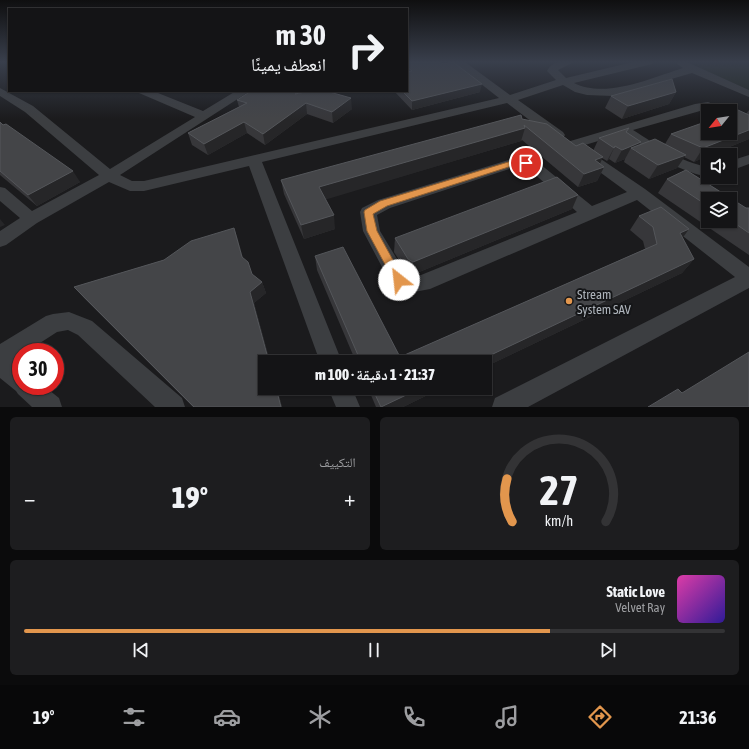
<!DOCTYPE html>
<html lang="ar">
<meta charset="utf-8">
<style>
body{margin:0;font-family:"Asap Condensed","Noto Naskh Arabic",sans-serif;background:#1d1d1f;color:#f1f3f6;direction:rtl;height:100vh;display:flex;flex-direction:column;font-size:15px;white-space:nowrap}
*{box-sizing:border-box;margin:0}
p{font-size:13px;color:#9d9ea1}
.icon{flex:none;width:22px;height:22px;fill:none;stroke:currentColor;stroke-width:2;stroke-linecap:round;stroke-linejoin:round}
.map{position:relative;height:407px;overflow:hidden;direction:ltr}
.drawer{display:flex;flex-direction:column;gap:10px;padding:10px;background:#0b0b0c;flex:1}
.drawer>*{flex:none}
.top-card{position:absolute;left:8px;top:8px;width:400px;height:84px;border-radius:0px;box-shadow:0 1px 3px #0004,0 0 0 1px #333335;direction:rtl;background:#141416;color:#f1f3f6;overflow:hidden}
.needle{width:26px;rotate:240deg}
.tools{position:absolute;left:701px;top:104px;display:grid;gap:8px}
.tools a{display:grid;place-items:center;width:36px;height:36px;border-radius:0px;background:#141416;box-shadow:0 1px 3px #0004,0 0 0 1px #333335;font-size:20px}
.speed{position:absolute;left:12px;top:343px;display:flex;gap:8px;font-size:20px;font-weight:700;text-align:center}
.speed>*{display:grid;place-content:center;width:52px;height:52px;border-radius:50%;background:#141416;box-shadow:0 1px 3px #0004,0 0 0 1px #333335;line-height:1}
.speed .limit{border:6px solid #d22;background:#fff;color:#111}
.pin{position:absolute;display:grid;place-items:center;width:34px;height:34px;color:#fff;margin:-17px;border:2px solid #fff;border-radius:50%;box-shadow:0 1px 4px #0007}
.me{position:absolute;width:44px;margin:-22px;rotate:331deg;stroke-linejoin:round;filter:drop-shadow(0 0 3px #0008)}
.turn{display:flex;align-items:center;gap:14px;height:84px;padding:0 16px;font-size:18px}
.turn .icon{width:52px;height:52px;stroke-width:2.5}
.turn b{display:block;font-size:28px;line-height:34px}
.big{font-size:30px;font-weight:800;line-height:1.1}
.drawer .widget{flex:1;display:flex;flex-direction:column;justify-content:center;gap:6px;min-width:0;padding:0 14px;border-radius:6px;background:#1d1d1f}
.drawer .dial{align-items:center;gap:0}
.dial svg{height:104px;overflow:visible;fill:none;stroke:#333335;stroke-width:7;stroke-linecap:round;text-anchor:middle}
.dial text{fill:#f1f3f6;stroke:none}
.song{display:flex;align-items:center;gap:12px}
.cover{width:48px;height:48px;border-radius:6px;background:linear-gradient(135deg,hsl(320 70% 55%),hsl(250 70% 35%))}
.played{height:4px;border-radius:2px;background:linear-gradient(90deg,#e2964d 75%,#333335 75%)}
.keys{display:flex;justify-content:space-around;direction:ltr}
.heat{display:flex;justify-content:space-between;align-items:center;font-size:22px;direction:ltr}
.drawer .tiles{flex:1;display:grid;gap:10px;grid-template-columns:1fr 1fr}
.widget:last-child{grid-column:span 2}
.trip{position:absolute;left:258px;top:355px;width:234px;height:40px;border-radius:0px;background:#141416;box-shadow:0 1px 3px #0004,0 0 0 1px #333335;font-weight:800;line-height:40px;text-align:center;direction:rtl}
.tab-bar{display:flex;height:64px;justify-content:space-around;align-items:center;background:#080809;color:#9d9ea1}
.tab-bar .icon{width:28px;height:28px}
.tab-bar .on{color:#e2964d}
.tab-bar b{font-size:18px;color:#f1f3f6}
.map>svg:first-child{display:block}
.green{fill:#212721}
.lines{fill:none;stroke-linecap:round;stroke-linejoin:round}
.street{fill:#3c3e41;fill-rule:evenodd}
.wall{fill:#37373a;fill-rule:evenodd}
.shaded-wall{fill:#262628}
.building{fill:#444548;stroke:#54565a}
.route{fill:#e2964d;stroke:#936232}
.poi-dot{fill:#e2964d;stroke:#151618;stroke-width:1.5}
.labels{text-anchor:middle;stroke-width:4;stroke-linejoin:round;paint-order:stroke}
.near-poi-label{font-size:13px;fill:#aeb4bb;stroke:#151618;text-anchor:start}
</style>
<div class="map">
<svg width="749" height="407" viewBox="0 0 749 407">
<rect width="100%" height="100%" fill="#1b1b1d"/>
<path class="green" d="M695,62H749V90L701,69Z"/>
<g class="lines">
<g class="street">
<path d="M453,62H465L510,95L556,80L547,71C553,60 562,62 574,62L558,70L566,78L633,62H653L652,64L574,83C606,99 651,78 683,68L677,64L678,62H687L749,90V97L692,73L613,96L587,95L575,92L563,85L518,100L563,132L565,135L563,138H553L507,103L262,162L342,362H320L249,166L144,191H130L109,182L37,223L6,245L0,247V231L20,218L0,201V187L5,188L32,211L99,175L25,112L0,96V88L33,106L110,169L195,117L139,93L137,91H153L203,111L236,91H250L120,175L132,181H144L499,98Z"/>
<path d="M708,102L723,108L725,111H700L633,130C657,145 680,162 708,167V177C675,170 649,152 621,134L572,149L567,148L565,145L567,142L695,104Z"/>
<path d="M587,152L592,153L645,189L749,267V288L528,407H492L495,398L735,277L637,200L430,289L409,293L392,286L363,231L360,212L362,208L378,200L518,157L540,164L592,206L627,192L582,159L580,156L582,153ZM518,166L530,170L577,212L421,275L411,277L406,274L380,231L377,215L390,208Z"/>
<path d="M749,155V164L730,171V161Z"/>
<path d="M69,312L92,321L182,398L185,407H155L78,335L68,330L57,332L26,352H21V355L13,360L21,366V386H44L59,398L62,407H32L18,394L16,391L0,378V344L46,316L53,314Z"/>
<path d="M328,388H352L360,407H336Z"/>
</g>
</g>
<g class="wall">
<path d="M407,62L480,92L412,110L394,91H407Z"/>
<path d="M329,92L352,109L333,123L307,114L265,145L247,133L208,155L192,145L188,133L239,107L237,100Z"/>
<path d="M676,92L669,104L622,119L605,108L611,96Z"/>
<path d="M749,110V139L710,155H708L694,162L684,157L677,168L649,179L624,162L625,159L615,163L609,159L607,161L602,158L600,164L604,167L597,181L578,187L522,140L521,141L325,199L335,229L304,239L284,194L281,180L522,119L576,146L593,151L599,138L626,133L640,145L665,144L671,134L746,114Z"/>
<path d="M0,122L80,182L37,206L0,175Z"/>
<path d="M686,170L746,208H749V255L658,193L667,179ZM708,199H730V221H708Z"/>
<path d="M578,195L572,209L412,275L407,273L394,252L395,238Z"/>
<path d="M639,216L682,238L694,259L682,273L485,367V362H356L317,270L315,256L400,357L645,249L643,241L630,230Z"/>
<path d="M234,228L243,258L252,274L262,282L266,293L254,303L270,362H265L277,388L282,407H193L84,298L74,287L164,260Z"/>
<path d="M368,388H442L403,407H376Z"/>
</g>
<g class="shaded-wall">
<path d="M482,84L480,92L412,110V101Z"/>
<path d="M300,91H316L295,94Z"/>
<path d="M676,92L669,104L622,119L628,106Z"/>
<path d="M351,98L352,109L333,123L332,112Z"/>
<path d="M306,103L307,114L265,145L263,134Z"/>
<path d="M244,122L247,133L208,155L204,144Z"/>
<path d="M525,128L521,141L321,201L319,187Z"/>
<path d="M749,130V139L710,155H708V156L694,162L703,148Z"/>
<path d="M641,142L636,152L631,148L625,159L615,163L622,150Z"/>
<path d="M615,146L609,159L607,161L614,148Z"/>
<path d="M686,155L677,168L649,179L658,165Z"/>
<path d="M603,157L597,170L604,167L597,181L578,187L584,174L595,160Z"/>
<path d="M73,171L80,182L37,206L28,195Z"/>
<path d="M578,195L572,209L412,275L413,262Z"/>
<path d="M334,215L335,229L304,239L301,225Z"/>
<path d="M0,219L5,225L0,227Z"/>
<path d="M234,228L238,239L246,269L242,257Z"/>
<path d="M689,229L679,243L680,233Z"/>
<path d="M694,259L682,273L485,367V362H476Z"/>
<path d="M262,282L266,293L254,303L270,362H269L250,292Z"/>
<path d="M276,388H277L282,407H281Z"/>
<path d="M421,388H442L403,407H381Z"/>
</g>
<g class="building">
<path d="M407,62H440L443,64L453,62L482,84L412,101L402,91H407V72L412,71L407,67Z"/>
<path d="M672,79L676,92L628,106L611,96Z"/>
<path d="M251,91H300L295,94L310,91H326L351,98L332,112L306,103L263,134L244,122L204,144L188,133L247,103L237,100Z"/>
<path d="M738,110L749,115V130L703,148L671,134L708,121V133H730V113Z"/>
<path d="M521,115L522,119L547,124L576,146L583,143L603,157L595,160L604,167L584,174L524,125L525,128L319,187L334,215L301,225L281,180Z"/>
<path d="M0,122L3,125L6,124L73,171L28,195L0,171Z"/>
<path d="M629,128L626,132L641,142L622,150L615,146L614,148L599,138Z"/>
<path d="M655,139L686,155L658,165L631,148Z"/>
<path d="M686,170L746,208H749V233L730,220V199H708V206L667,179Z"/>
<path d="M557,177L578,195L413,262L408,259L395,238Z"/>
<path d="M661,207L689,229L680,233L694,259L476,362H361L315,256L343,247L400,357L657,244L653,227L639,216Z"/>
<path d="M234,228L242,257L248,262L252,274L262,282L250,292L269,362H265V388H276L281,407H194L74,287L164,260L191,241Z"/>
<path d="M749,352V407H648L678,389L682,393Z"/>
<path d="M372,388H421L381,407Z"/>
</g>
<linearGradient id="sky" x2="0" y2="1"><stop stop-color="#0f0f10"/><stop offset="0.52" stop-color="#393f4c"/><stop offset="1" stop-color="#393f4c" stop-opacity="0"/></linearGradient>
<rect width="749" height="119" fill="url(#sky)"/>
<path class="route" d="M518,159L529,162L531,163L526,166L518,164L387,206L373,214L377,231L404,280L403,283L399,285L395,283L367,231L364,212L365,210L380,201Z"/>
<circle class="poi-dot" cx="569" cy="301" r="4"/>
<g class="labels">
<g class="near-poi-label">
<text x="577" y="299">Stream<tspan x="577" dy="15">System SAV</tspan></text>
</g>
</g>
</svg>
<div class="tools">
<a><svg class="needle" viewBox="-14 -14 28 28"><path d="M0-13l5 13h-10z" fill="#e53935"/><path d="M0 13l5-13h-10z" fill="#9d9ea1"/></svg></a>
<a><svg class="icon" aria-label="sound" viewBox="0 0 24 24"><path d="M4 9h4l5-4v14l-5-4H4zM17 9q2 3 0 6"/></svg></a>
<a><svg class="icon" aria-label="layers" viewBox="0 0 24 24"><path d="M12 4l9 5-9 5-9-5zM3 14l9 5 9-5"/></svg></a>
</div>
<div class="speed"><div class="limit">30</div></div>
<div class="pin" style="left:526px;top:163px;background:#d93025"><svg class="icon" aria-label="arrive" viewBox="0 0 24 24"><path d="M6 21V4h12l-3 4 3 4H6"/></svg></div>
<svg class="me" style="left:399px;top:280px" viewBox="-20 -20 40 40"><circle r="19" fill="#fff"/><path d="M0-13L10 11 0 6-10 11z" fill="#e2964d"/></svg>
<div class="trip">21:37 · 1 دقيقة · 100 m</div>
<div class="top-card">
<div class="turn"><svg class="icon" aria-label="right" viewBox="0 0 24 24"><path d="M7 20v-9h11M14 6l5 5-5 5"/></svg><div><b>30 m</b>انعطف يمينًا</div></div>
</div>
</div>
<section class="drawer">
<div class="tiles">
<div class="widget dial"><svg viewBox="0 0 100 80">
<path d="M14 69A42 42 0 1 1 86 69"/>
<path d="M14 69A42 42 0 0 1 10 36" stroke="#e2964d"/>
<text x="50" y="56" font-size="32" font-weight="700">27</text>
<text x="50" y="72" font-size="11">km/h</text>
</svg></div>
<div class="widget"><p>التكييف</p>
<div class="heat"><a>−</a><b class="big">19°</b><a>+</a></div>
</div>
<div class="widget">
<div class="song"><i class="cover"></i><div><b>Static Love</b><p>Velvet Ray</p></div></div>
<div class="played"></div>
<div class="keys"><svg class="icon" aria-label="previous" viewBox="0 0 24 24"><path d="M18 5L8 12l10 7zM5 5v14"/></svg><svg class="icon" aria-label="pause" viewBox="0 0 24 24"><path d="M8 5v14M16 5v14"/></svg><svg class="icon" aria-label="next" viewBox="0 0 24 24"><path d="M6 5l10 7-10 7zM19 5v14"/></svg></div>
</div>
</div>
</section>
<nav class="tab-bar">
<b>21:36</b>
<svg class="icon on" aria-label="directions" viewBox="0 0 24 24"><path d="M12 3l9 9-9 9-9-9zM9 14v-3h6M13 9l2 2-2 2"/></svg>
<svg class="icon" aria-label="music" viewBox="0 0 24 24"><path d="M9 18V5l10-2v13"/><circle cx="6" cy="18" r="3"/><circle cx="16" cy="16" r="3"/></svg>
<svg class="icon" aria-label="phone" viewBox="0 0 24 24"><path d="M5 4h4l2 5-3 2q2 4 5 5l2-3 5 2v4C11 20 4 13 5 4z"/></svg>
<svg class="icon" aria-label="climate" viewBox="0 0 24 24"><path d="M12 3v18M4 7l16 10M4 17L20 7"/></svg>
<svg class="icon" aria-label="car" viewBox="0 0 24 24"><path d="M5 17H2v-5l4-1 3-4h7l3 4 3 1v5h-3M9 17h6M6 11h13"/><circle cx="7" cy="17" r="2"/><circle cx="17" cy="17" r="2"/></svg>
<svg class="icon" aria-label="filters" viewBox="0 0 24 24"><path d="M4 7h16M4 17h16"/><circle cx="9" cy="7" r="2"/><circle cx="15" cy="17" r="2"/></svg>
<b>19°</b>
</nav>
